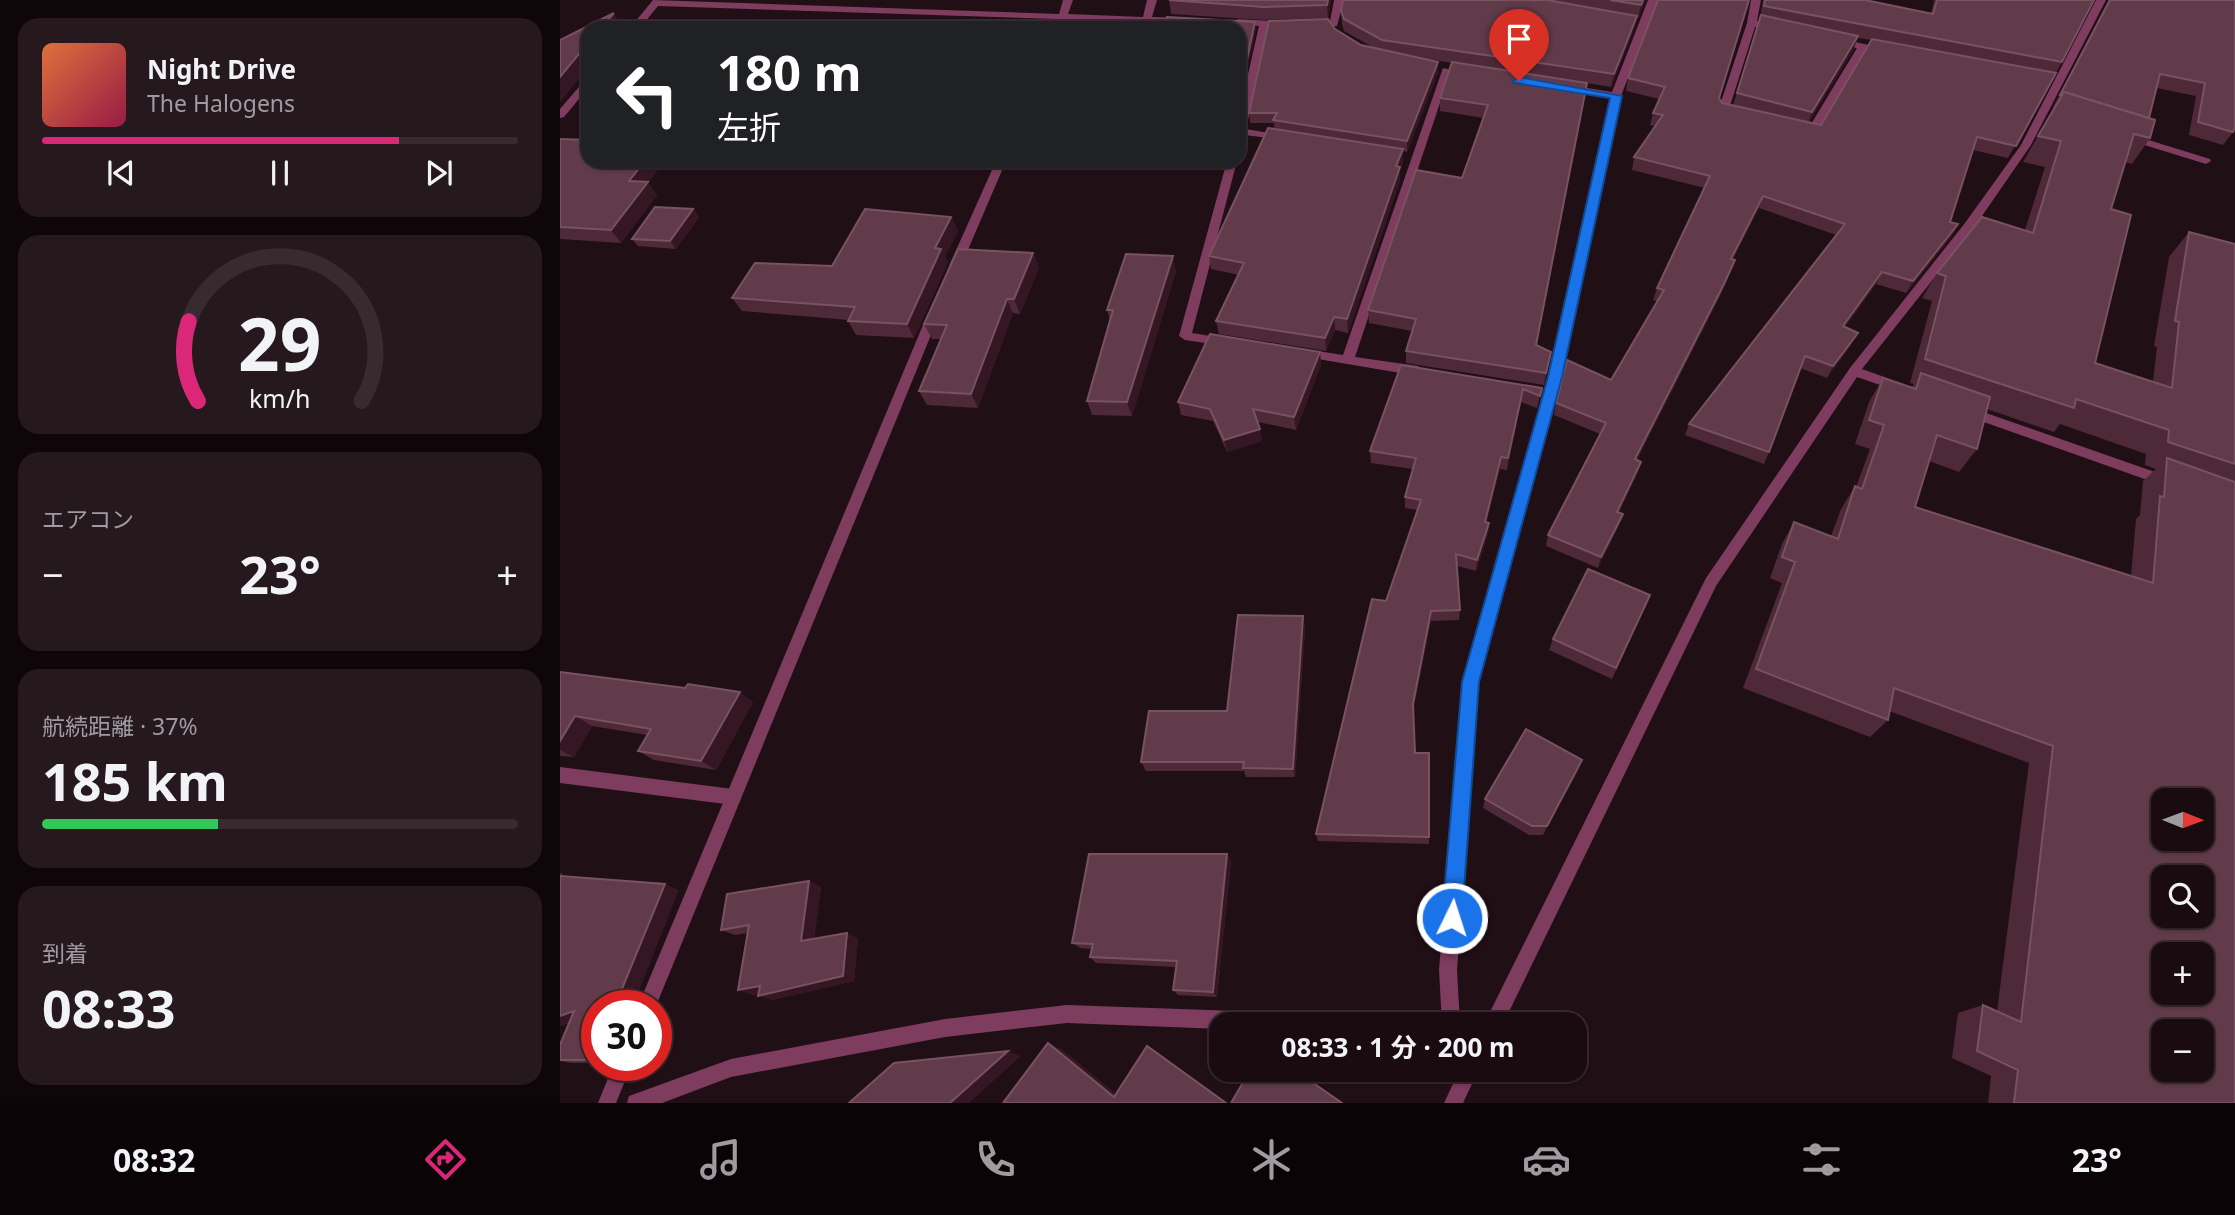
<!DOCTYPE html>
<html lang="ja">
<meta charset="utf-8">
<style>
body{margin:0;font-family:"Noto Sans","Noto Sans JP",sans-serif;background:#26191e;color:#f1f3f6;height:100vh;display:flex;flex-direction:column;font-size:26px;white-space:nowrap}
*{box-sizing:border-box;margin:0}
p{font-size:23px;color:#9f9b9f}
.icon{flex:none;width:38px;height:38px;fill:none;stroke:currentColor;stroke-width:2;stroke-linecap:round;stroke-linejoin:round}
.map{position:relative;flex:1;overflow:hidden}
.drawer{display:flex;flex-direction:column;gap:18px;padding:18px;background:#0e0609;width:560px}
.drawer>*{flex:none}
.top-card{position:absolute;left:21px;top:21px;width:665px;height:147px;border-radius:21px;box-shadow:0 2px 5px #0004,0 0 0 2px #372b30;background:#202124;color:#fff;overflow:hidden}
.needle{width:46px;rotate:91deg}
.buttons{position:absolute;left:1591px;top:788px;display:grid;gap:14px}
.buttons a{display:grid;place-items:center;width:63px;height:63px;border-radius:14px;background:#190b10;box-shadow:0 2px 5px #0004,0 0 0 2px #372b30;font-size:35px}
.speed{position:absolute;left:21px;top:990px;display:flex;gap:14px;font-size:35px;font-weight:700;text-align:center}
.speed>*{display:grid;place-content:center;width:91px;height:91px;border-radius:50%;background:#190b10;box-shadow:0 2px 5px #0004,0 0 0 2px #372b30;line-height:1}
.speed .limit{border:10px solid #d22;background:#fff;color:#111}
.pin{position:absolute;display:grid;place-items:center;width:60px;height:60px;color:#fff;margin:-72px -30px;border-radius:50% 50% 50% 0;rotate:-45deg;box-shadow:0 0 7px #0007}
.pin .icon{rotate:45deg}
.me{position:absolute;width:77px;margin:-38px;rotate:4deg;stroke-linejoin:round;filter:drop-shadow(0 0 5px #0008)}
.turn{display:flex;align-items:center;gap:24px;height:147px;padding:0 21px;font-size:32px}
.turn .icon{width:91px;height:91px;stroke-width:2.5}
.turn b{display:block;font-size:49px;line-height:60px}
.big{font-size:52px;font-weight:700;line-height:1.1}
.drawer .card{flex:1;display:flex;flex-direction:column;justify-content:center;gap:10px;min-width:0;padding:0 24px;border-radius:21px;background:#26191e}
.drawer .dial{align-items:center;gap:0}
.dial svg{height:182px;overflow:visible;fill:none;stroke:#372b30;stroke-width:7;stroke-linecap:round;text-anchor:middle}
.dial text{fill:#f1f3f6;stroke:none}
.song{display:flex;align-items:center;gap:21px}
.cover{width:84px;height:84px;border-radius:10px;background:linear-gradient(135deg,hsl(20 70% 55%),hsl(340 70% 35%))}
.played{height:7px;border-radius:4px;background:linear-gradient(90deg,#db2777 75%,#372b30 75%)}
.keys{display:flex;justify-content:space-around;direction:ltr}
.heat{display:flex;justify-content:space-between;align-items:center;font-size:38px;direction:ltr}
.charge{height:10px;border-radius:5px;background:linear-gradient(90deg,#34c759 37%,#372b30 0)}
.trip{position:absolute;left:649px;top:1012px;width:378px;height:70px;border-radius:21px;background:#190b10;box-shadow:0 2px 5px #0004,0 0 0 2px #372b30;font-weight:700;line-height:70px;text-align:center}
.menu{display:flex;height:112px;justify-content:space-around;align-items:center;background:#0a0406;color:#9f9b9f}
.menu .icon{width:49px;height:49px}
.menu .on{color:#db2777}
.menu b{font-size:32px;color:#f1f3f6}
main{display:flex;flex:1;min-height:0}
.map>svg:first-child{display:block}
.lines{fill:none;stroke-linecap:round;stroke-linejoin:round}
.lane{fill:#7e3c5f;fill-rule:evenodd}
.street{fill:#7e3c5f;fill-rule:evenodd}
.wall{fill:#4e2937;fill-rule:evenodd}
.shaded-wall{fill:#341722}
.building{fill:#613b4a;stroke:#795262;stroke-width:2;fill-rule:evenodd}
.route{fill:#1a73e8;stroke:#114b97;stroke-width:2}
</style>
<main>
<section class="drawer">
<div class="card">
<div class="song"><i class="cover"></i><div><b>Night Drive</b><p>The Halogens</p></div></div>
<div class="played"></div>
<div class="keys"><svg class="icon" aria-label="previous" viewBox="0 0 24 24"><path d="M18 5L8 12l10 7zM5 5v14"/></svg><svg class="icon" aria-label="pause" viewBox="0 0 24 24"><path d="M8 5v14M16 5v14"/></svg><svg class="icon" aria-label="next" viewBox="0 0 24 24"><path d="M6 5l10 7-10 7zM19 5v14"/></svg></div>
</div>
<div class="card dial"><svg viewBox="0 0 100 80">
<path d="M14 69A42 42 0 1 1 86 69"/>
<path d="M14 69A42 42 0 0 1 10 34" stroke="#db2777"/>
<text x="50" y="56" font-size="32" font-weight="700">29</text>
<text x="50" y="72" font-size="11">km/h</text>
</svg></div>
<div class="card"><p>エアコン</p>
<div class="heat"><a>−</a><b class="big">23°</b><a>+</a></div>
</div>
<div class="card"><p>航続距離 · 37%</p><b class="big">185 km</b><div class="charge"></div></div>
<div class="card"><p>到着</p><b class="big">08:33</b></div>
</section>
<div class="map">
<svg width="1675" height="1103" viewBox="0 0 1675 1103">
<rect width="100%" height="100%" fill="#210f16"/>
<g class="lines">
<path class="lane" d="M0,767L173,789L179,791L181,797L179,803L173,805L0,783Z"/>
<g class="street">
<path d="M93,0L499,14L503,0H513L508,14L583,17L587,0H597L592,17L626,18L631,21L626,24L506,20L504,28H494L497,19L98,6L80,28H70Z"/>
<path d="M774,0H784L777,26L751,27V23L770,21Z"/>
<path d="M1088,0H1098L1061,96L1001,378L919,682L897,970L900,1024H882L879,970L903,682L989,378L1051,98L1009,91L1004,88L1009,85L1052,92Z"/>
<path d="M1191,0H1201L1197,21L1219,28L1214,31L1195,27L1169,109L1178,112L1179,114L1174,117L1158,111L1187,23Z"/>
<path d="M1536,0H1546L1471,145L1413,229L1302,369L1344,384L1346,387L1344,390L1340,392L1297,377L1156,586L943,1024H924L1146,578L1290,368L1405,223L1461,145Z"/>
<path d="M678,19L727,22L732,25L727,28L708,27L686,129L726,136V140L684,135L679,139V114L699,26L675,24L673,22Z"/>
<path d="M1278,38L1330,50L1325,53L1306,49L1255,135L1241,133V129H1248L1297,48L1275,43L1273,41Z"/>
<path d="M883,68L891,70L795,357L858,366L864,371L858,376L740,356L738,353L740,350L744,349L783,355Z"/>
<path d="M28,79V88L4,117L0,118V109L25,80Z"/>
<path d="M1569,134L1650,159L1651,161L1646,164L1565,139L1564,137Z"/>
<path d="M436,161H446L401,266L395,270L391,269L389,266Z"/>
<path d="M667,161H677L632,333L669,339L671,342L669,345L665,346L625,340L619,336Z"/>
<path d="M374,309L380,313L96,1006H78L368,313Z"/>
<path d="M1409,407L1612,478L1614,482L1607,487L1404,415L1403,412Z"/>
<path d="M507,1005L793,1015L799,1018L802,1024H662V1029L507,1023L385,1037L171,1077L102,1103H67L69,1096L171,1059L385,1019Z"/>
<path d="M53,1066H71L56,1103H38Z"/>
<path d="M900,1069H919L903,1103H884Z"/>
</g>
</g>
<g class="wall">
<path d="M609,0H771L768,18L704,20L611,14Z"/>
<path d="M783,0H1086L1078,18H1077L1074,29L1051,87L1027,83L976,346L991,352L984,385L846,363V351L852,331L809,323L808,310L902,178L924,118L880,111V98L892,63L868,59L878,62V72L847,152L843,151V163L840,169V181L788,333L775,330L766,351L659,334L656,321L679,275L651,269L649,256L714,129V123H690L689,113L775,29L801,45L814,48L784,31L782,24L781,11Z"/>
<path d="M1203,0H1305L1371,14L1374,0H1534L1496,73L1448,158L1413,150L1390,222L1398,224L1391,237L1346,293L1316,284L1285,327L1291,345L1267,378L1240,368L1209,452L1204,464L1125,435L1129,424L1276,235L1199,208L1173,259L1170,272L1160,296L1077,460L1081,462L1077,474L1059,512V525L1038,568L986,546L988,535L1040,434L994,415L996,403L1051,380L1097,301L1093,300L1097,288L1145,188L1072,170L1074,157L1095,126L1090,125L1093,113L1099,99L1066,91L1068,78L1159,98L1162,103L1173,105L1200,18ZM1298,38L1312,40L1261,125L1249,122L1293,50Z"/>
<path d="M1548,0H1675L1673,132L1663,145L1629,135L1636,96L1597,88L1589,118L1590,138L1572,164L1565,162L1551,209L1535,363L1593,381L1597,347L1594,346L1609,257L1629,232L1675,244V1103H1428L1431,1076L1392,1058L1398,1013L1423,1005L1437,1011L1469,763L1329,711L1328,720L1310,737L1183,688L1222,583L1210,578L1222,544L1234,522L1271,536L1281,509L1295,486L1296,487L1310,449L1295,444L1309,402L1323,378L1352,387L1354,384L1350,383L1372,301L1362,298L1377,273L1465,230L1485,167L1463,162L1494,108L1493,107L1548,1ZM1427,409L1494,432L1500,424L1586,454L1585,465L1596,469L1583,481L1580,515L1576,519L1571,576L1355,507L1369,461L1399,472L1417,449Z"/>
<path d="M0,139L88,183L97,195L61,243L0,239Z"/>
<path d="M133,209L139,217L116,249L78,246L72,239Z"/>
<path d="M391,217L398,231L385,256L388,262L354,338L296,335L288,321L289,320L182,311L172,298L272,266Z"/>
<path d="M473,253L479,267L460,314L453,313L418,408L367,405L359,391L381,339H372L364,324Z"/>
<path d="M616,271L572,416L532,415L527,401L550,320L547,310Z"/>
<path d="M760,352L761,365L736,430L698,422L702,441L667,452L653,421L621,415L618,402Z"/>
<path d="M841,365L982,388L977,408L961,402L947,470L940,469L926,523H929L928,534L916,571L897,566L900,610L899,620L871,621L853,710L855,753L869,837V844L758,841L756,834L826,601L858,510L845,508V497L853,469L811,463L810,451Z"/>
<path d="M1085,607L1052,679L989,650L993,639Z"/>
<path d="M743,616L745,627L735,777H686L684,771H586L581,762L667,711Z"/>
<path d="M0,672L193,702L156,770L94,760L78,751L87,735L32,726L14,757L0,756Z"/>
<path d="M1022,760L1018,770L983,835H969L923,808L925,799Z"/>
<path d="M671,861L657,997L618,995L613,990L616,967L536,963L530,957L531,949L520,948L512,943Z"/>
<path d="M0,873L3,874L2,876L119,890L37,1006V1063H11L0,1061V1045L9,1023L0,1026Z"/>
<path d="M249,881L261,887L254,939L287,933L298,939L294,981L212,1000L199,994L192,995L188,933L175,935L161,930Z"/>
</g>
<g class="shaded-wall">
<path d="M768,0H771L768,18L767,5Z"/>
<path d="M1083,0H1086L1078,18L1081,5Z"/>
<path d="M54,13L62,26L60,28H41Z"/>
<path d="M1077,16L1074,29L1051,87L1054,74Z"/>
<path d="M695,22L696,30L679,110V97Z"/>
<path d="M1298,36L1293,50L1247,126L1252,112Z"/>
<path d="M28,43V68L0,102V77Z"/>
<path d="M878,62V72L847,152V141Z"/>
<path d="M843,149V163L840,169V181L788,333L787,319Z"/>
<path d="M85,161H105L88,183L97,195L61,243L51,230L69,181Z"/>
<path d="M1203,196L1199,208L1167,271L1171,259Z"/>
<path d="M133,209L139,217L116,249L110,241Z"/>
<path d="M391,217L398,231L385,256L388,262L354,338L347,324L375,248Z"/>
<path d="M1398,224L1391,237L1346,293L1353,281Z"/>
<path d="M473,253L479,267L460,314L454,299Z"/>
<path d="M613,256L616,271L572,416L567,402Z"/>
<path d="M1175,260L1160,296L1072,470L1075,459Z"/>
<path d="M1322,272L1316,284L1277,338L1283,326Z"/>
<path d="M447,299L453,313L418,408L411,394Z"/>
<path d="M774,317L775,330L766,351L765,338Z"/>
<path d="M1298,333L1291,345L1267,378L1273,366Z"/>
<path d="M760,352L761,365L736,430L734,417Z"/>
<path d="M963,389L961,402L947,470L948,458Z"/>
<path d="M700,429L702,441L667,452L664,440Z"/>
<path d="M941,457L940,469L924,533L925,522Z"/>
<path d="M1081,462L1077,474L1054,522L1057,512Z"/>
<path d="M1063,514L1059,525L1038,568L1041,557Z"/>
<path d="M929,523L928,534L916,571L917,560Z"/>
<path d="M871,611V621L852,713L853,704Z"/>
<path d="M743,616L745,627L735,777L733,769Z"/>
<path d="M180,692L193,702L156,770L141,761Z"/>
<path d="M15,716L32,726L14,757L0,750V741Z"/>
<path d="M1022,760L1018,770L983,835L987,826Z"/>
<path d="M667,854L671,861L657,997L653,992Z"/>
<path d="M249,881L261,887L253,947L241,941Z"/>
<path d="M105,884L119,890L73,1006H55Z"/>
<path d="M287,933L298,939L294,981L212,1000L198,996Z"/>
<path d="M200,986L213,991L192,995L178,990Z"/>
<path d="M14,1011L31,1015L0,1026V1016Z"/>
<path d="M488,1043L503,1050L566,1102L554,1097Z"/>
<path d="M448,1051L461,1056L409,1103H390Z"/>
</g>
<g class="building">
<path d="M609,0H768L767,5L703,7Z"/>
<path d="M783,0H987L1077,16L1054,74L822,40L784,19L781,11Z"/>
<path d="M1050,0H1083L1081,5Z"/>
<path d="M1098,0H1189L1159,98L1162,103L1261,125L1312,39L1496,73L1456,146L1417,137L1390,222L1398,224L1353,281L1322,272L1283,326L1298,333L1273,366L1245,356L1209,452L1129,424L1285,224L1203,196L1171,259L1175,260L1164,284L1075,459L1081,462L1057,512L1063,514L1041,557L988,535L1046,423L996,403L1007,360L1051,380L1104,290L1097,288L1150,176L1074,157L1103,115L1093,113L1105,87L1068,78Z"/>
<path d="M1205,0H1305L1373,14L1377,0H1534L1502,62L1204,6Z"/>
<path d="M1550,0H1675V127L1673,132L1638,122L1645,83L1600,74L1589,118L1504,92L1502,95H1500Z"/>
<path d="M54,13L41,28H28V43L0,77V40Z"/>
<path d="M1201,15L1298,36L1252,112L1177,93Z"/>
<path d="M607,17L695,22L679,97V28H605Z"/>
<path d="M768,19L775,29L801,45L878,62L847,141L713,120L717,113H689L709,21Z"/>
<path d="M892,62L1027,83L976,345L991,352L986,373L846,351L856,319L808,310L856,170L902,178L928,105L880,98Z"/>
<path d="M1504,92L1595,120L1590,138L1574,134L1551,209L1571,215L1535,363L1612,388L1619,322L1615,321L1629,232L1675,244V464L1608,442L1609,430L1516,399L1514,408L1365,359L1386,276L1377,273L1422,217L1473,233L1501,141L1478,136Z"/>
<path d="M708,128L843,149L836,166L840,167L787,319L774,317L765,338L656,321L684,263L649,256Z"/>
<path d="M0,139L28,140V161H85L69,181L88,182L51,230L0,227Z"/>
<path d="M95,207L133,209L110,241L72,239Z"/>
<path d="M305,209L391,217L375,248L381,249L347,324L288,321L295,307L172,298L195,263L272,266Z"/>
<path d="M398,249L473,253L454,299H447L411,394L359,391L387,325L364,324Z"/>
<path d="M566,254L613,256L567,402L527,401L553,310H547Z"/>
<path d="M650,334L760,352L734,417L693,409L700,429L664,440L650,409L618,402Z"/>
<path d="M841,365L982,388L980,396L963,389L948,458L941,457L925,522L929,523L917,560L896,554L900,610L871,611L853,704L855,753H869V837L756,834L812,599L826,601L861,500L845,497L856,458L810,451Z"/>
<path d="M1361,373L1430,397L1417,449L1377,435L1355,507L1593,583L1600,496L1604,497L1607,458L1675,482V1103H1454L1458,1070L1417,1051L1423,1005L1461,1022L1493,746L1334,688L1328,720L1196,669L1235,562L1222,557L1234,522L1278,539L1295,486L1302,489L1324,425L1309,420L1323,378L1356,389ZM1603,800H1642V838H1603ZM1603,877H1642V915H1603ZM1603,954H1642V992H1603ZM1603,1031H1642V1069H1603Z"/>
<path d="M1028,569L1090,595L1056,668L993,639Z"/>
<path d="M678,615L743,616L733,769L683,768L684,762H581L589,711H667Z"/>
<path d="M0,672L125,688L128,684L180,692L141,761L78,751L91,729L15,716L0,741Z"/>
<path d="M966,729L1022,760L987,826H972L925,799Z"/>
<path d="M529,854H667L653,992L613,990L617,961L530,957L533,944L512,943Z"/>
<path d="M0,876L105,884L55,1006H37V1052L33,1060H0V1045L14,1011L0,1016Z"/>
<path d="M249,881L241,941L287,933L283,976L198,996L200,986L178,990L189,925L161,930L167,894Z"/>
<path d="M488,1043L554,1097L587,1046L666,1103H443Z"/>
<path d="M448,1051L390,1103H289L334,1063Z"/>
<path d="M691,1069H733L782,1103H671Z"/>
</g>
<path class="route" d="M959,77L1062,96L1002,377L919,682L902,918L899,925L892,928L885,925L882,918L902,682L988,377L1050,98L955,83L953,81Z"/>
</svg>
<div class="buttons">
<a><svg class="needle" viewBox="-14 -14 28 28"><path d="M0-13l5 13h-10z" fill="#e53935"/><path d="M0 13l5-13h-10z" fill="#9f9b9f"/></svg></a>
<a><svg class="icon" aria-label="search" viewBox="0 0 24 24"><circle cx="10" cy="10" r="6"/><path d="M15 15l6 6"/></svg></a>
<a>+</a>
<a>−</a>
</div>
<div class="speed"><div class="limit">30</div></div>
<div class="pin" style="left:959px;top:81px;background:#d93025"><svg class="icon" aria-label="arrive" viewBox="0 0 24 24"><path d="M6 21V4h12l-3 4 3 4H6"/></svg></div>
<svg class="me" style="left:892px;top:918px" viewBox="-20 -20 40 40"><circle r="17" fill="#1a73e8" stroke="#fff" stroke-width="3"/><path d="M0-11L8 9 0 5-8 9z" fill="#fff"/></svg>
<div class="trip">08:33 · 1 分 · 200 m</div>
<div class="top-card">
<div class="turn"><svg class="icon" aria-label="left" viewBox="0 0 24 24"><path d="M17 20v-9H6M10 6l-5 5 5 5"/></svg><div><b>180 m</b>左折</div></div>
</div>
</div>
</main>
<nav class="menu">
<b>08:32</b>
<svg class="icon on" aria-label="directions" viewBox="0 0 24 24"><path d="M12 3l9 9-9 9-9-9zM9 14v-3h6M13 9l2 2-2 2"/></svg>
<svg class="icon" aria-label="music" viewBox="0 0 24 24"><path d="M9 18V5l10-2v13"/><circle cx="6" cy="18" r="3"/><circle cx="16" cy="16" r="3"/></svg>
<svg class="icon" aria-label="phone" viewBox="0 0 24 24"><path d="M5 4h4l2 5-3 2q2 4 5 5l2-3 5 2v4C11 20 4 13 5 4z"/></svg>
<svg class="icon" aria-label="climate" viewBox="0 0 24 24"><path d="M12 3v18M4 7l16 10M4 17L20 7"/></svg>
<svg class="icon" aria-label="car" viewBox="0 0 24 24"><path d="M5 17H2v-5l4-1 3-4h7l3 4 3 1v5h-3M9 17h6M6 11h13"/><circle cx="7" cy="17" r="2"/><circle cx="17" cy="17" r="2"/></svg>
<svg class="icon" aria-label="filters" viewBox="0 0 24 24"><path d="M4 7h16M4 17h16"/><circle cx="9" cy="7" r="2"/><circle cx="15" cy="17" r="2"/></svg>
<b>23°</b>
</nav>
